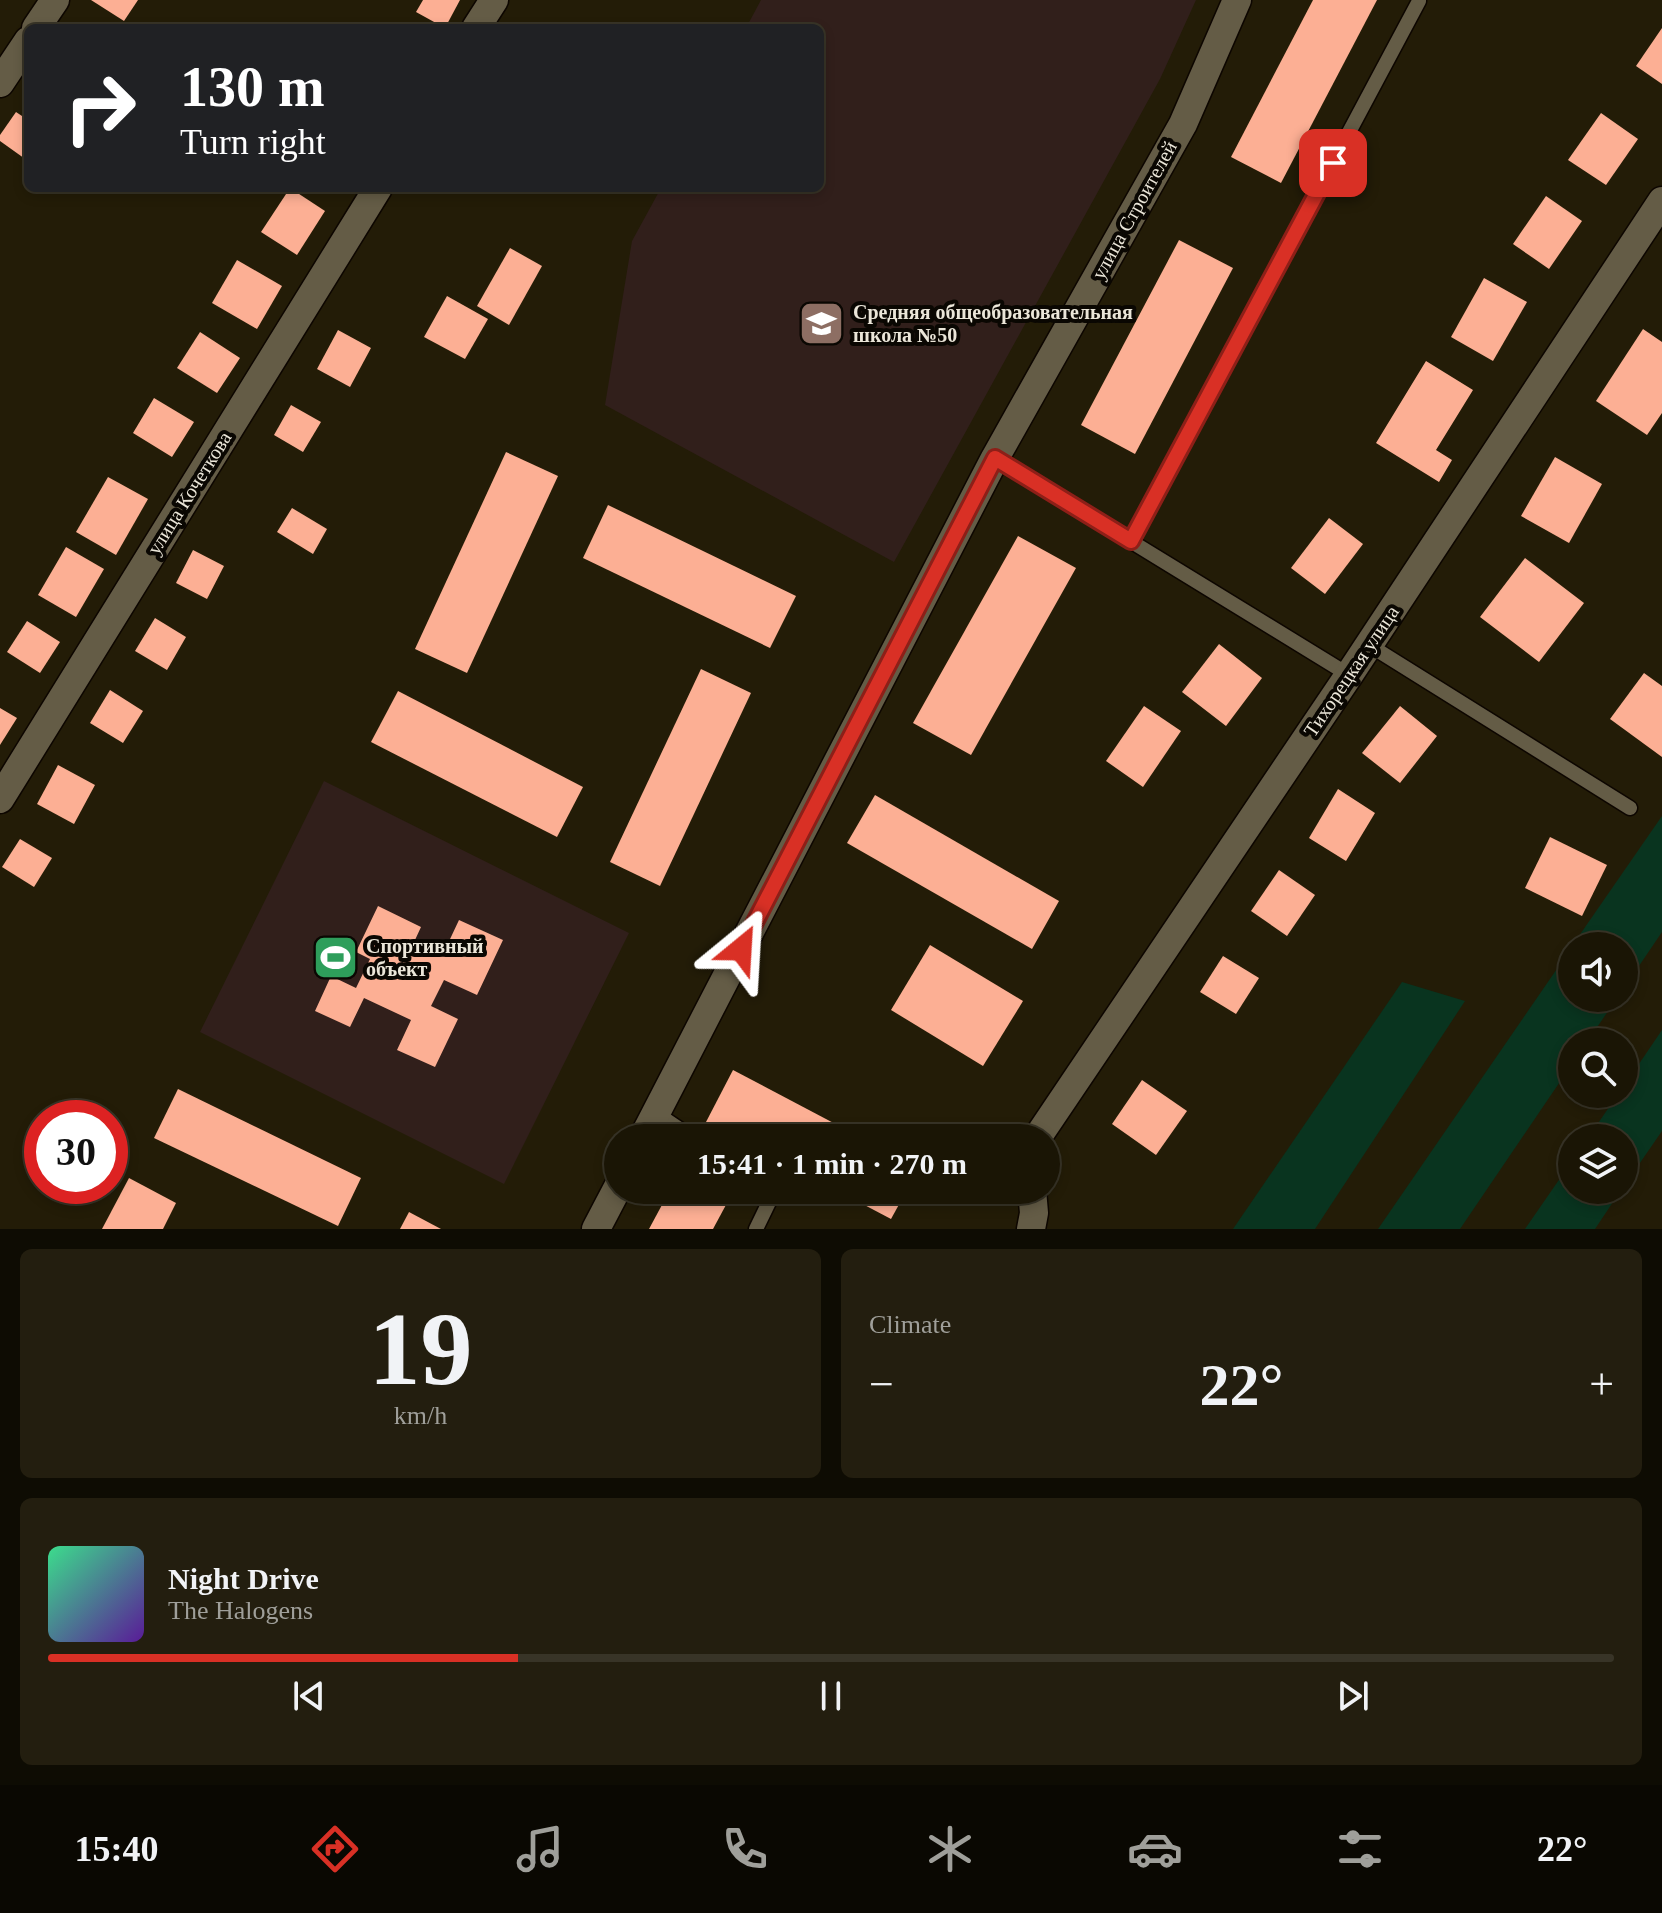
<!DOCTYPE html>
<meta charset="utf-8">
<style>
body{margin:0;font-family:Georgia,serif;background:#231e0f;color:#f1f3f6;height:100vh;display:flex;flex-direction:column;font-size:30px;white-space:nowrap}
*{box-sizing:border-box;margin:0}
p{font-size:26px;color:#9f9f9a}
.icon{flex:none;width:44px;height:44px;fill:none;stroke:currentColor;stroke-width:2;stroke-linecap:round;stroke-linejoin:round}
.map{position:relative;height:1229px;overflow:hidden}
.drawer{display:flex;flex-direction:column;gap:20px;padding:20px;background:#0e0c03;flex:1}
.drawer>*{flex:none}
.guide{position:absolute;left:24px;top:24px;width:800px;height:168px;border-radius:12px;box-shadow:0 4px 12px #0003,0 0 0 2px #383427;background:#202124;color:#fff;overflow:hidden}
.controls{position:absolute;left:1558px;top:932px;display:grid;gap:16px}
.controls a{display:grid;place-items:center;width:80px;height:80px;border-radius:50%;background:#1a1505;box-shadow:0 4px 12px #0003,0 0 0 2px #383427;font-size:40px}
.speed{position:absolute;left:24px;top:1100px;display:flex;gap:16px;font-size:40px;font-weight:700;text-align:center}
.speed>*{display:grid;place-content:center;width:104px;height:104px;border-radius:50%;background:#1a1505;box-shadow:0 4px 12px #0003,0 0 0 2px #383427;line-height:1}
.speed .limit{border:12px solid #d22;background:#fff;color:#111}
.pin{position:absolute;display:grid;place-items:center;width:68px;height:68px;color:#fff;margin:-34px;border-radius:16px;box-shadow:0 4px 12px #0006}
.me{position:absolute;width:88px;margin:-44px;rotate:27deg;stroke-linejoin:round;filter:drop-shadow(0 0 6px #0008)}
.turn{display:flex;align-items:center;gap:28px;height:168px;padding:0 24px;font-size:36px}
.turn .icon{width:104px;height:104px;stroke-width:2.5}
.turn b{display:block;font-size:56px;line-height:68px}
.big{font-size:60px;font-weight:700;line-height:1.1}
.drawer .card{flex:1;display:flex;flex-direction:column;justify-content:center;gap:12px;min-width:0;padding:0 28px;border-radius:12px;background:#231e0f}
.drawer .dial{align-items:center;gap:0}
.dial b{font-size:104px;line-height:1}
.song{display:flex;align-items:center;gap:24px}
.cover{width:96px;height:96px;border-radius:12px;background:linear-gradient(135deg,hsl(150 70% 55%),hsl(270 70% 35%))}
.played{height:8px;border-radius:4px;background:linear-gradient(90deg,#d93025 30%,#383427 30%)}
.keys{display:flex;justify-content:space-around;direction:ltr}
.heat{display:flex;justify-content:space-between;align-items:center;font-size:44px;direction:ltr}
.drawer .tiles{flex:1;display:grid;gap:20px;grid-template-columns:1fr 1fr}
.card:last-child{grid-column:span 2}
.trip{position:absolute;left:604px;top:1124px;width:456px;height:80px;border-radius:40px;background:#1a1505;box-shadow:0 4px 12px #0003,0 0 0 2px #383427;font-weight:700;line-height:80px;text-align:center}
.dock{display:flex;height:128px;justify-content:space-around;align-items:center;background:#0a0802;color:#9f9f9a}
.dock .icon{width:56px;height:56px}
.dock .current{color:#d93025}
.dock b{font-size:36px;color:#f1f3f6}
.map>svg:first-child{display:block}
.commercial{fill:#311f1b}
.green{fill:#09341f}
.building{fill:#fcaf94}
.lines{fill:none;stroke-linecap:round;stroke-linejoin:round}
.lane-casing{stroke:#0d0600;stroke-width:17}
.street-casing{stroke:#0d0600;stroke-width:31}
.lane{stroke:#645c46;stroke-width:14}
.street{stroke:#645c46;stroke-width:28}
.route-casing{stroke:#8d1f18;stroke-width:20}
.route{stroke:#d93025;stroke-width:14}
.labels{text-anchor:middle;stroke-width:8;stroke-linejoin:round;paint-order:stroke}
.street-label{font-size:20px;fill:#ebe6d9;stroke:#0a0702}
.poi-label{font-size:20px;font-weight:bold;fill:#ebe6d9;stroke:#0a0702;text-anchor:start}
</style>
<div class="map">
<svg width="1662" height="1229" viewBox="0 0 1662 1229">
<rect width="100%" height="100%" fill="#231c07"/>
<g class="commercial">
<path d="M761,0H1196L1160,79L894,562L605,405L632,241L661,188H820V28H746Z"/>
<path d="M324,781L629,933L504,1184L200,1032Z"/>
</g>
<g class="green">
<path d="M1662,816V932L1624,988V946H1572Z"/>
<path d="M1572,947V998H1617L1587,1042H1572V1064L1460,1229H1378Z"/>
<path d="M1402,982L1465,1001L1315,1229H1233Z"/>
<path d="M1662,1030V1131L1624,1186V1138H1588L1618,1094H1624V1086Z"/>
<path d="M1572,1161V1190H1621L1595,1229H1525Z"/>
</g>
<g class="building">
<path d="M91,0H138L124,21Z"/>
<path d="M423,0H460L445,28L416,12Z"/>
<path d="M1313,0H1377L1281,183L1231,157Z"/>
<path d="M1662,28V84L1636,66Z"/>
<path d="M16,112L28,120V161L0,141V135Z"/>
<path d="M1601,113L1638,139L1606,185L1568,160Z"/>
<path d="M290,188L325,211L297,255L261,232Z"/>
<path d="M1546,196L1582,221L1549,269L1513,244Z"/>
<path d="M1179,240L1233,268L1135,454L1081,425Z"/>
<path d="M510,248L542,266L509,325L477,306Z"/>
<path d="M237,260L282,286L257,329L212,303Z"/>
<path d="M1484,278L1527,302L1493,361L1451,337Z"/>
<path d="M447,296L488,319L465,359L424,337Z"/>
<path d="M1643,329L1662,342V413L1647,435L1596,401Z"/>
<path d="M338,330L371,348L350,387L317,369Z"/>
<path d="M200,332L240,358L217,393L177,368Z"/>
<path d="M1426,361L1473,390L1436,450L1452,460L1439,482L1376,443Z"/>
<path d="M154,398L194,422L172,457L133,433Z"/>
<path d="M291,405L321,422L303,452L274,435Z"/>
<path d="M506,452L558,476L467,673L415,649Z"/>
<path d="M1555,457L1602,484L1569,543L1521,516Z"/>
<path d="M108,477L148,499L116,555L76,532Z"/>
<path d="M608,505L796,596L770,648L583,558Z"/>
<path d="M292,508L327,529L313,554L277,532Z"/>
<path d="M1329,518L1363,544L1325,594L1291,568Z"/>
<path d="M1018,536L1076,568L971,755L913,723Z"/>
<path d="M66,547L104,569L76,617L38,595Z"/>
<path d="M193,550L224,566L207,599L176,583Z"/>
<path d="M1525,558L1584,603L1539,662L1480,617Z"/>
<path d="M155,618L186,637L167,670L135,651Z"/>
<path d="M27,621L60,642L40,673L7,652Z"/>
<path d="M1219,644L1262,678L1226,726L1182,692Z"/>
<path d="M701,669L751,693L660,886L610,862Z"/>
<path d="M1644,673L1662,686V757L1610,719Z"/>
<path d="M110,690L143,711L123,743L90,723Z"/>
<path d="M398,691L583,787L557,837L371,742Z"/>
<path d="M1144,706L1181,731L1143,787L1106,761Z"/>
<path d="M1400,706L1437,736L1400,783L1362,753Z"/>
<path d="M0,708L17,718L0,745Z"/>
<path d="M58,765L95,785L74,824L37,804Z"/>
<path d="M1338,789L1375,813L1346,861L1309,838Z"/>
<path d="M875,795L1059,901L1032,949L847,843Z"/>
<path d="M1550,837L1607,865L1582,916L1525,888Z"/>
<path d="M20,839L52,858L34,887L2,867Z"/>
<path d="M1279,870L1315,895L1287,936L1251,911Z"/>
<path d="M378,906L421,927L415,940L443,954L459,920L503,940L477,995L444,980L431,1006L458,1019L435,1067L397,1050L411,1020L364,998L350,1027L315,1011L331,976L356,988L370,959L356,952Z"/>
<path d="M930,945L1023,1001L983,1066L891,1010Z"/>
<path d="M1223,956L1259,978L1236,1014L1200,992Z"/>
<path d="M733,1070L862,1138H737L706,1122Z"/>
<path d="M1142,1080L1187,1111L1156,1155L1112,1124Z"/>
<path d="M178,1089L361,1178L338,1226L154,1138Z"/>
<path d="M129,1178L176,1203L163,1229H102Z"/>
<path d="M670,1190H704L727,1203L713,1229H649Z"/>
<path d="M836,1190H907L891,1219Z"/>
<path d="M409,1212L441,1229H400Z"/>
</g>
<g class="lines">
<defs>
<g id="lane">
<path d="M995,458L1349,675"/>
<path d="M1131,541L1419,1"/>
<path d="M1369,645L1630,808"/>
<path d="M656,1113L693,1138"/>
<path d="M756,1229L773,1194L767,1190"/>
</g>
<g id="street">
<path d="M36,28L55,0"/>
<path d="M476,28L494,0"/>
<path d="M0,83L28,41"/>
<path d="M0,799L378,188"/>
<path d="M643,1138L995,458L1183,124L1237,0"/>
<path d="M1037,1138L1349,675L1662,201"/>
<path d="M596,1229L618,1187"/>
<path d="M1031,1229L1034,1213L1032,1190"/>
</g>
</defs>
<use href="#lane" class="lane-casing"/>
<use href="#street" class="street-casing"/>
<use href="#lane" class="lane"/>
<use href="#street" class="street"/>
</g>
<g class="lines">
<defs>
<path id="route" d="M741,949L995,458L1131,541L1333,163"/>
</defs>
<use href="#route" class="route-casing"/>
<use href="#route" class="route"/>
</g>
<defs>
<symbol id="school-square" viewBox="-11 -11 22 22"><rect x="-9" y="-9" width="18" height="18" rx="4" fill="#8d6e63" stroke="#0a0702"/><path d="M0-5L7-2L0 1L-7-2ZM-4 1L0 2.5L4 1V4Q0 6-4 4Z" fill="#fff"/></symbol>
<symbol id="stadium-square" viewBox="-11 -11 22 22"><rect x="-9" y="-9" width="18" height="18" rx="4" fill="#2e9e5b" stroke="#0a0702"/><path d="M0-5a6.5 5 0 1 0 0 10a6.5 5 0 1 0 0-10ZM-3.5-1.8h7v3.6h-7Z" fill="#fff"/></symbol>
</defs>
<g fill-rule="evenodd">
<use href="#school-square" x="796" y="298" width="51" height="51"/>
<use href="#stadium-square" x="310" y="932" width="51" height="51"/>
</g>
<g class="labels">
<g class="street-label">
<text transform="translate(1134 210) rotate(-61)" y="7">улица Строителей</text>
<text transform="translate(189 493) rotate(-58)" y="7">улица Кочеткова</text>
<text transform="translate(1351 671) rotate(-56)" y="7">Тихорецкая улица</text>
</g>
<g class="poi-label">
<text x="853" y="319">Средняя общеобразовательная<tspan x="853" dy="23">школа №50</tspan></text>
<text x="366" y="953">Спортивный<tspan x="366" dy="23">объект</tspan></text>
</g>
</g>
</svg>
<div class="controls">
<a><svg class="icon" aria-label="sound" viewBox="0 0 24 24"><path d="M4 9h4l5-4v14l-5-4H4zM17 9q2 3 0 6"/></svg></a>
<a><svg class="icon" aria-label="search" viewBox="0 0 24 24"><circle cx="10" cy="10" r="6"/><path d="M15 15l6 6"/></svg></a>
<a><svg class="icon" aria-label="layers" viewBox="0 0 24 24"><path d="M12 4l9 5-9 5-9-5zM3 14l9 5 9-5"/></svg></a>
</div>
<div class="speed"><div class="limit">30</div></div>
<div class="pin" style="left:1333px;top:163px;background:#d93025"><svg class="icon" aria-label="arrive" viewBox="0 0 24 24"><path d="M6 21V4h12l-3 4 3 4H6"/></svg></div>
<svg class="me" style="left:741px;top:949px" viewBox="-20 -20 40 40"><path d="M0-17L14 15 0 8-14 15z" fill="#d93025" stroke="#fff" stroke-width="4"/></svg>
<div class="trip">15:41 · 1 min · 270 m</div>
<div class="guide">
<div class="turn"><svg class="icon" aria-label="right" viewBox="0 0 24 24"><path d="M7 20v-9h11M14 6l5 5-5 5"/></svg><div><b>130 m</b>Turn right</div></div>
</div>
</div>
<section class="drawer">
<div class="tiles">
<div class="card dial"><b>19</b><p>km/h</p></div>
<div class="card"><p>Climate</p>
<div class="heat"><a>−</a><b class="big">22°</b><a>+</a></div>
</div>
<div class="card">
<div class="song"><i class="cover"></i><div><b>Night Drive</b><p>The Halogens</p></div></div>
<div class="played"></div>
<div class="keys"><svg class="icon" aria-label="previous" viewBox="0 0 24 24"><path d="M18 5L8 12l10 7zM5 5v14"/></svg><svg class="icon" aria-label="pause" viewBox="0 0 24 24"><path d="M8 5v14M16 5v14"/></svg><svg class="icon" aria-label="next" viewBox="0 0 24 24"><path d="M6 5l10 7-10 7zM19 5v14"/></svg></div>
</div>
</div>
</section>
<nav class="dock">
<b>15:40</b>
<svg class="icon current" aria-label="directions" viewBox="0 0 24 24"><path d="M12 3l9 9-9 9-9-9zM9 14v-3h6M13 9l2 2-2 2"/></svg>
<svg class="icon" aria-label="music" viewBox="0 0 24 24"><path d="M9 18V5l10-2v13"/><circle cx="6" cy="18" r="3"/><circle cx="16" cy="16" r="3"/></svg>
<svg class="icon" aria-label="phone" viewBox="0 0 24 24"><path d="M5 4h4l2 5-3 2q2 4 5 5l2-3 5 2v4C11 20 4 13 5 4z"/></svg>
<svg class="icon" aria-label="climate" viewBox="0 0 24 24"><path d="M12 3v18M4 7l16 10M4 17L20 7"/></svg>
<svg class="icon" aria-label="car" viewBox="0 0 24 24"><path d="M5 17H2v-5l4-1 3-4h7l3 4 3 1v5h-3M9 17h6M6 11h13"/><circle cx="7" cy="17" r="2"/><circle cx="17" cy="17" r="2"/></svg>
<svg class="icon" aria-label="filters" viewBox="0 0 24 24"><path d="M4 7h16M4 17h16"/><circle cx="9" cy="7" r="2"/><circle cx="15" cy="17" r="2"/></svg>
<b>22°</b>
</nav>
